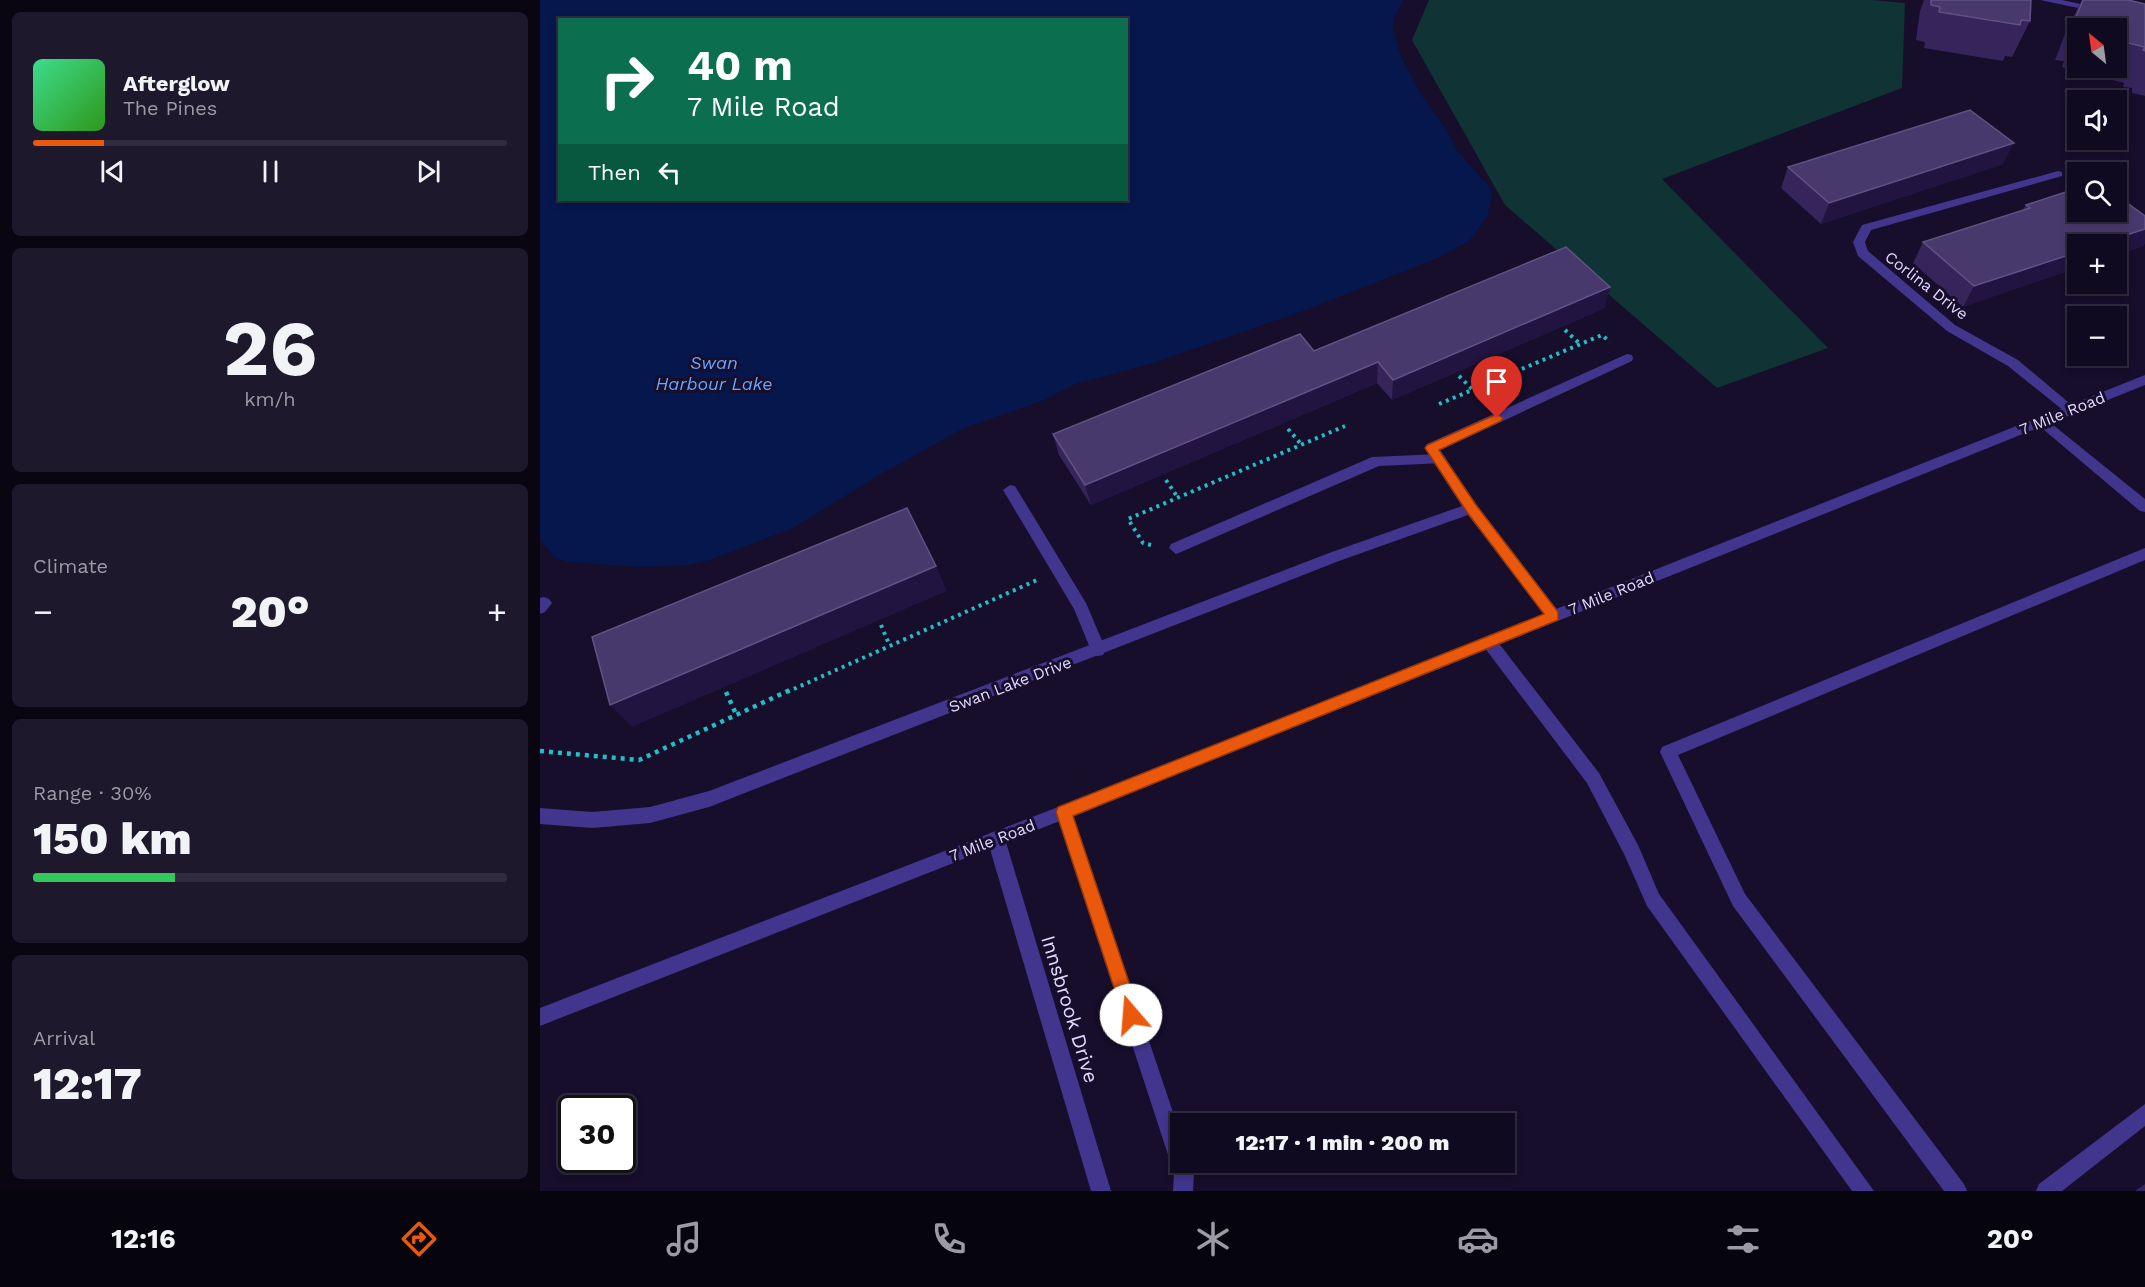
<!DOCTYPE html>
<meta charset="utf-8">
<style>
body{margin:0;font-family:"Work Sans",sans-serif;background:#1e182d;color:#f1f3f6;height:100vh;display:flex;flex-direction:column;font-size:22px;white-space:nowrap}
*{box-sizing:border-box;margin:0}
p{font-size:20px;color:#9c9aa5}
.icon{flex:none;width:33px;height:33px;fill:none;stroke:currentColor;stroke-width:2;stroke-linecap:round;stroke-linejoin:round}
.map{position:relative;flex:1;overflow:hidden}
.panel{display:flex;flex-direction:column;gap:12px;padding:12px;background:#090612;width:540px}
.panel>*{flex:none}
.hud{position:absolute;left:18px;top:18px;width:570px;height:183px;border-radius:0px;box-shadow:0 3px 9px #0003,0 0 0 2px #302b3e;background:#0b6e4f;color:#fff;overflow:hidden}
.needle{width:39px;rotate:331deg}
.controls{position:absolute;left:1527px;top:18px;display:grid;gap:12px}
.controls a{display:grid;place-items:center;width:60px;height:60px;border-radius:0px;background:#100a20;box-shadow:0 3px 9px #0003,0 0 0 2px #302b3e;font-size:30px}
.speed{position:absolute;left:18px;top:1095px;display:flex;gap:12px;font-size:30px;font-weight:700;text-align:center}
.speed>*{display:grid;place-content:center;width:78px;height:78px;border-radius:50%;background:#100a20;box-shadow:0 3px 9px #0003,0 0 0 2px #302b3e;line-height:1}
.speed .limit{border:3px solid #111;border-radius:9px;background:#fff;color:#111}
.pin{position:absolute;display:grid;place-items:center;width:51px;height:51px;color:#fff;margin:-62px -26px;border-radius:50% 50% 50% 0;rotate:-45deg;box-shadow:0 0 6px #0007}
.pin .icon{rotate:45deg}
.me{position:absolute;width:66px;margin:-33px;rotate:342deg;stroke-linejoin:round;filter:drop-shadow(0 0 4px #0008)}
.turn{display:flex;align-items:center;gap:21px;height:126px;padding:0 30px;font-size:27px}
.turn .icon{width:78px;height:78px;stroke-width:2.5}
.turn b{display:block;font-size:42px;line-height:51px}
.then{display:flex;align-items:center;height:57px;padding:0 30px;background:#0003;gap:12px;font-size:22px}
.big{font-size:45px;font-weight:800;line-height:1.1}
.panel .widget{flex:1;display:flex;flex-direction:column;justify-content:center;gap:9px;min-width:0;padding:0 21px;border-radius:9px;background:#1e182d}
.panel .dial{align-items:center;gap:0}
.dial b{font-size:78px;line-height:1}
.song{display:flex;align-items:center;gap:18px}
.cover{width:72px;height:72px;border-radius:9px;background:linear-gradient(135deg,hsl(150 70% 55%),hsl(110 70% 35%))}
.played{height:6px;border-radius:3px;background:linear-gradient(90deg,#ea580c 15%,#302b3e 15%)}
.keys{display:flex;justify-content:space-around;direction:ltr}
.heat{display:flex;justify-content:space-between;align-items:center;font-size:33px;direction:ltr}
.charge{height:9px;border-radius:4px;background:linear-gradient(90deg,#34c759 30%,#302b3e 0)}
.trip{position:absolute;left:630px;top:1113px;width:345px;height:60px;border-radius:0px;background:#100a20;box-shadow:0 3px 9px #0003,0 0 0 2px #302b3e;font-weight:800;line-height:60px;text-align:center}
.dock{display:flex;height:96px;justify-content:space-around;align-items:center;background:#06040d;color:#9c9aa5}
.dock .icon{width:42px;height:42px}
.dock .on{color:#ea580c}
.dock b{font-size:27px;color:#f1f3f6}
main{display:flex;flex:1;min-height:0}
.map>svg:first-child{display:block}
.green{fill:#103336}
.water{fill:#05174d;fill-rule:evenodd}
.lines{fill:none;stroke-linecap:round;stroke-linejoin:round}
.path-far1{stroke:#24bec7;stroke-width:4;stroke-dasharray:3 4.5;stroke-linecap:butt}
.path{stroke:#24bec7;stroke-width:4.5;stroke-dasharray:4 5;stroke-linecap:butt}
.service{fill:#42358e;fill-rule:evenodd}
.minor{fill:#42358e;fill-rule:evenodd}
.tertiary{fill:#42358e;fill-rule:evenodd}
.wall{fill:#36255a;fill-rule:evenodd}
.shaded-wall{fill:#211440}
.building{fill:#48396c;stroke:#605283;stroke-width:1.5}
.route{fill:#ea580c;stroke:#983908;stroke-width:1.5}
.labels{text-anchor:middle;stroke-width:6;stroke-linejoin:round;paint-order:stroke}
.street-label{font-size:16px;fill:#e1d8ff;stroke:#160e2b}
.water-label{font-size:18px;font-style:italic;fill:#66a7ff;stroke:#160e2b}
.near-street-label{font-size:20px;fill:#e1d8ff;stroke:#160e2b}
</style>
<main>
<section class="panel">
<div class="widget">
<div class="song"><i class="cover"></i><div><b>Afterglow</b><p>The Pines</p></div></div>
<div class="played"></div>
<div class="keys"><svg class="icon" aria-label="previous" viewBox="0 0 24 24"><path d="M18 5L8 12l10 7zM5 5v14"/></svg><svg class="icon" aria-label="pause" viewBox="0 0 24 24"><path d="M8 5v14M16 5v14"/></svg><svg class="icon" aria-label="next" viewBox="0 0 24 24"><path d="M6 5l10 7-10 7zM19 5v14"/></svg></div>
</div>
<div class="widget dial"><b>26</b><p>km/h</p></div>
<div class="widget"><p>Climate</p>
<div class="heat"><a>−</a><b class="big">20°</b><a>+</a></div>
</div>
<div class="widget"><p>Range · 30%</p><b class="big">150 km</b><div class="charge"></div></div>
<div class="widget"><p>Arrival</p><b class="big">12:17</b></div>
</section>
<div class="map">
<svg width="1605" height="1191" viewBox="0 0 1605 1191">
<rect width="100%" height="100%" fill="#160e2b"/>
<path class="green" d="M889,0H1332L1365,3L1362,88L1122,179L1288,348L1177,388L965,205L872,40Z"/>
<path class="water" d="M0,0H863L854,19L853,29L859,52L880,93L905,127L916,149L951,189L952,198L947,217L929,241L900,257L766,310L610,364L535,384L502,401L424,428L336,477L253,528L167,561L149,565L100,567L27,562L14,557L0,540ZM20,20H586V200H20Z"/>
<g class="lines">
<g class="path-far1">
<path d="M1025,330L1040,344"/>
<path d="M919,376L932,389"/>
<path d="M899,404L1062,335L1070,342"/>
<path d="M748,429L761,444"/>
<path d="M626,480L638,498"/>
<path d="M611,545L603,543L588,519L805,426"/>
<path d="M341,625L349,644"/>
<path d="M247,692L497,580"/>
</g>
<g class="path">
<path d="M186,692L196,714"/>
<path d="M0,751L99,760L250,690"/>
</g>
<g class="service">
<path d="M1502,416L1605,499V512L1600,511L1497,424L1495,421Z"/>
<path d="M899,454L904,455L906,459L904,463L839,466L641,552L636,554L629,548L631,544L832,457Z"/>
<path d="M470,485L475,486L546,603L566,650L563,655L558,656L553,655L534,609L463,490Z"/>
<path d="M1605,548V560L1138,755L1205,894L1424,1184L1427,1191H1404L1193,906L1120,752L1122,747Z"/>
<path d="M949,636L954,637L1059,773L1098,845L1119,894L1334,1191H1312L1107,906L1085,856L1047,783L944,647L941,642L944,637Z"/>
<path d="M1605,1104V1126L1522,1191H1496L1499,1184Z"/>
</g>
<g class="minor">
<path d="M1500,0H1522L1563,9L1558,12Z"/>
<path d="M1518,171L1522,172V176L1331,230L1325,242L1328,251L1415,325L1478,360L1534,407L1536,410L1534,413L1529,415L1468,366L1407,331L1318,256L1313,242L1322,225Z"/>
<path d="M1087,354L1092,355L1093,358L1092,361L900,450L936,504L1019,612L1022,616L1019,620H1009L928,515L799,561L169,807L110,823L52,828L0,824V808L52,812L110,807L169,791L789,553L922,506L887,452L885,448L887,444Z"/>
<path d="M4,597L9,599L12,603L5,612L0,614V598Z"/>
<path d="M524,804L530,807L532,812L640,1133V1162H651L654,1173L653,1191H633L634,1173L516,812L518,807Z"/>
<path d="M456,831L462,833L465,839L571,1191H551L447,839L450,833Z"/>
</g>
<path class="tertiary" d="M1605,375V385L530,817L0,1026V1008L518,807Z"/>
</g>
<g class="wall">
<path d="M1384,0H1491L1490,21L1472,57L1465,56L1463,61L1384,48L1385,42L1376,40L1380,11Z"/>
<path d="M1542,0H1588L1605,4V96L1592,93V88L1583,87L1584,83L1522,67L1524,61L1515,60L1527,29ZM1538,28H1576V68H1538Z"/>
<path d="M1463,164L1281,224L1241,188L1248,167Z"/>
<path d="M1486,205L1605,216V243L1603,246L1576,255V244L1423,307L1373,263L1383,242L1482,211Z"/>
<path d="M1065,308L852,400L837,383L551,505L519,455L513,434Z"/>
<path d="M1605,1184V1191H1595Z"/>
</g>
<g class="shaded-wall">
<path d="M1474,143L1463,164L1281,224L1289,203Z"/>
<path d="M1605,229V243L1603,246L1576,255V244H1559Z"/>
<path d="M1538,252V268L1423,307L1434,286Z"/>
<path d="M1070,287L1065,308L852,400L853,380Z"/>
<path d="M838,362L837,383L551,505L545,485Z"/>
<path d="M396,566L407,591L92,727L70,705Z"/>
</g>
<g class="building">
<path d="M1391,0H1491L1490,21L1481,20L1480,25L1399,12L1400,7L1391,5Z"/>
<path d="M1543,0H1588L1605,4V51L1603,50L1605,47L1576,40V28H1541L1542,25L1533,24Z"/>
<path d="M1430,110L1474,143L1289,203L1248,167Z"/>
<path d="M1538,188V212H1576V195L1605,216V229L1559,244H1538V252L1434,286L1383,242L1490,208L1486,205Z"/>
<path d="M1026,247L1070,287L853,380L838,362L545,485L513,434L760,334L774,351Z"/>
<path d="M367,508L396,566L70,705L52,637Z"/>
</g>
<path class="route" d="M957,414L963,418L961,421L899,450L936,505L1018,612V620L533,816L600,1015L597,1021L591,1023L585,1021L516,812L518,807L1004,614L927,512L885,448L887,445Z"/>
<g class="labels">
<g class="street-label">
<text transform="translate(1387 285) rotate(38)" y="6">Corlina Drive</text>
<text transform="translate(1522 413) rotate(-22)" y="6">7 Mile Road</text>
<text transform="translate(1071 593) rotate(-22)" y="6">7 Mile Road</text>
<text transform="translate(470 684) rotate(-21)" y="6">Swan Lake Drive</text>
<text transform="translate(452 840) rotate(-21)" y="6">7 Mile Road</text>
</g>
<g class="water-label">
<text x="174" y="369">Swan<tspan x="174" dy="21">Harbour Lake</tspan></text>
</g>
<g class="near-street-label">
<text transform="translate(530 1009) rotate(73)" y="7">Innsbrook Drive</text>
</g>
</g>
</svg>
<div class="controls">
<a><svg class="needle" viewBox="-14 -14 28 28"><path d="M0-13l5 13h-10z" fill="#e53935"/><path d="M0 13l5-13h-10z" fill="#9c9aa5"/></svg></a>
<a><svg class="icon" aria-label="sound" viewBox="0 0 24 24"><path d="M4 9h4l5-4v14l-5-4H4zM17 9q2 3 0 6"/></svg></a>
<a><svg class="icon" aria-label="search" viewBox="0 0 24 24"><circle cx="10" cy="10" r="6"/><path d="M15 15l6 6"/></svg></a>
<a>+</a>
<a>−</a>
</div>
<div class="speed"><div class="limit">30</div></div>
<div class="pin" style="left:957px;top:418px;background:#d93025"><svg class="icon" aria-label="arrive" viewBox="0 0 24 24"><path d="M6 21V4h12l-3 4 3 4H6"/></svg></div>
<svg class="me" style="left:591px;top:1015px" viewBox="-20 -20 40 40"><circle r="19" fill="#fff"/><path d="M0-13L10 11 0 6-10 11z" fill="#ea580c"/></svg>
<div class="trip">12:17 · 1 min · 200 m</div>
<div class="hud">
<div class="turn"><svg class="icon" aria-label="right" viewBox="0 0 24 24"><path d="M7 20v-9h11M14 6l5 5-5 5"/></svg><div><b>40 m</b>7 Mile Road</div></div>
<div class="then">Then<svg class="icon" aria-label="left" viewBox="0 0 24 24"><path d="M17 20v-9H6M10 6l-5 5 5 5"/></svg></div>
</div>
</div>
</main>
<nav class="dock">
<b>12:16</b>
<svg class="icon on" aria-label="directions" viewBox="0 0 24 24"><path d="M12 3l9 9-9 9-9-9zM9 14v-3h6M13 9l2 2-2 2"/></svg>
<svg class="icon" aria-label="music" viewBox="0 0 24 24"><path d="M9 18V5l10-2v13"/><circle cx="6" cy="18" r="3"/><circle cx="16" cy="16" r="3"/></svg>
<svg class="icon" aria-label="phone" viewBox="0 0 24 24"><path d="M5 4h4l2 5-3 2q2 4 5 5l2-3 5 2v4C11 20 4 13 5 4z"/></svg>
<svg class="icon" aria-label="climate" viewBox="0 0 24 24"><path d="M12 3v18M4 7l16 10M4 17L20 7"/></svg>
<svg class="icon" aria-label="car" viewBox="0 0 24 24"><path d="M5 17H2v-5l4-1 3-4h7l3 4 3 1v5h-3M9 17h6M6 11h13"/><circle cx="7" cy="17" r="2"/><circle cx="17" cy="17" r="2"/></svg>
<svg class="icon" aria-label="filters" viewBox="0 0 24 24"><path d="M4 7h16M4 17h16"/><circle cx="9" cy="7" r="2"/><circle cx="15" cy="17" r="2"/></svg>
<b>20°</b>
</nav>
